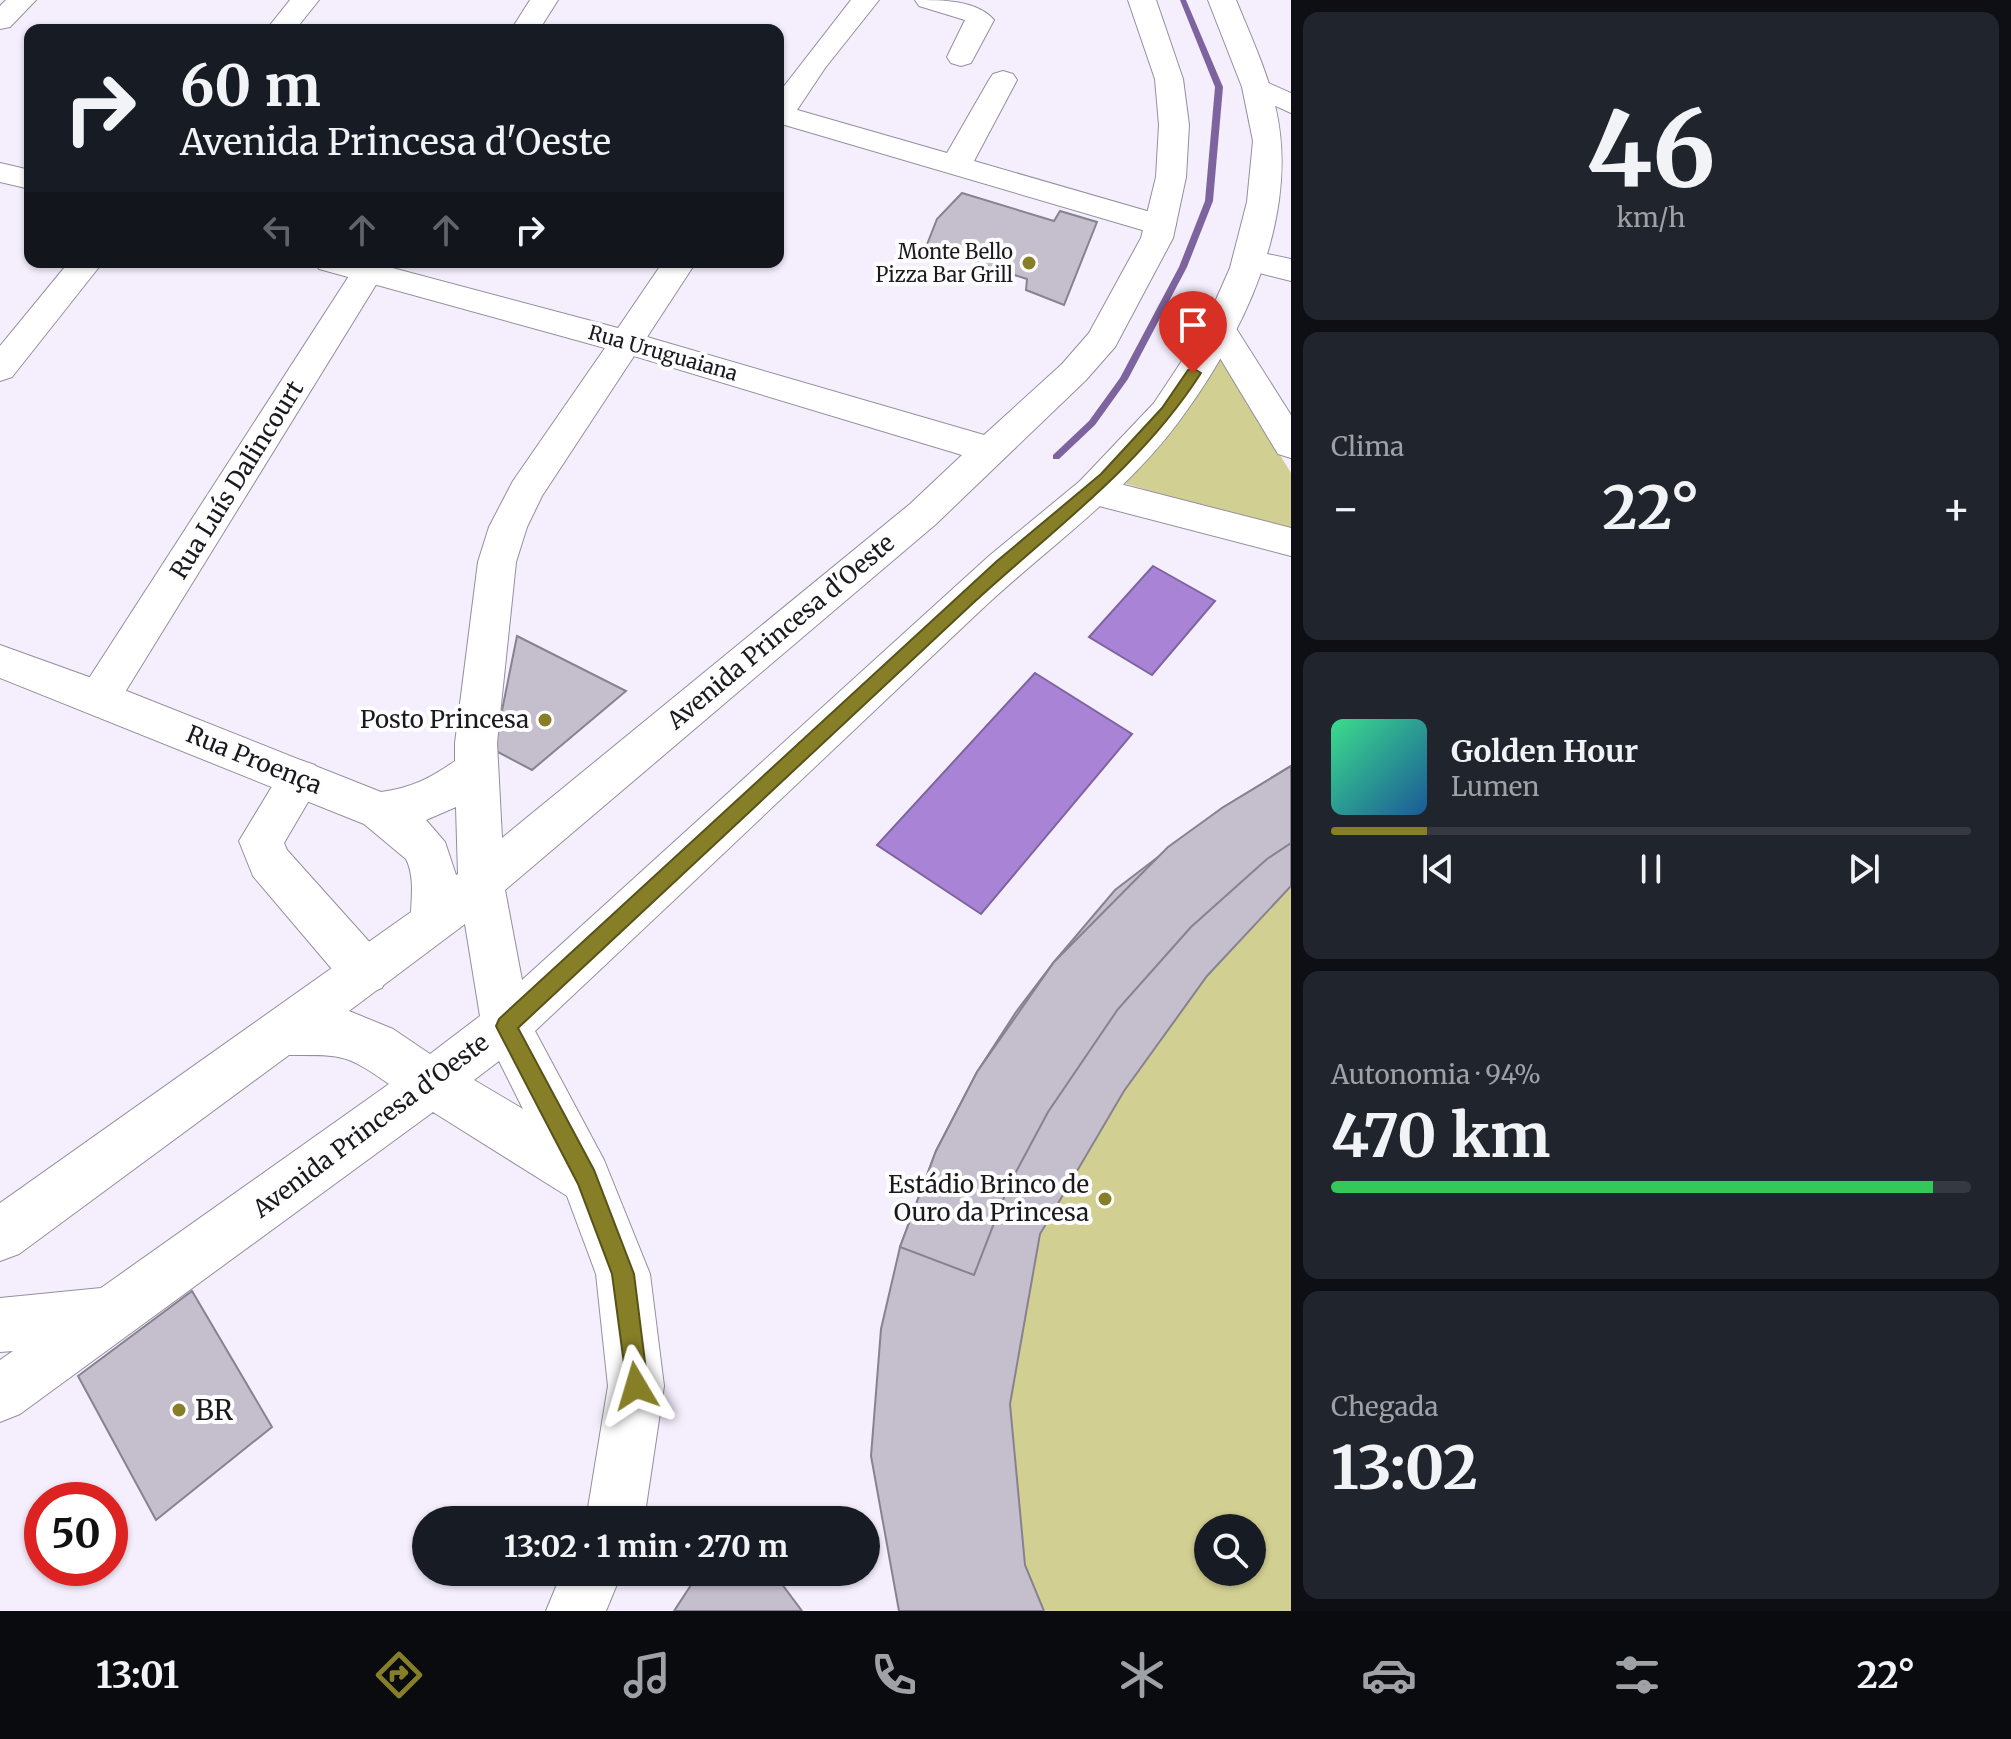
<!DOCTYPE html>
<html lang="pt">
<meta charset="utf-8">
<style>
body{margin:0;font-family:Merriweather,serif;background:#20242c;color:#f1f3f6;height:100vh;display:flex;flex-direction:column;font-size:30px;white-space:nowrap}
*{box-sizing:border-box;margin:0}
p{font-size:26px;color:#9ea1a6}
.icon{flex:none;width:44px;height:44px;fill:none;stroke:currentColor;stroke-width:2;stroke-linecap:round;stroke-linejoin:round}
.map{position:relative;flex:1;overflow:hidden}
.sheet{display:flex;flex-direction:column;gap:12px;padding:12px;background:#0d0f14;width:720px}
.sheet>*{flex:none}
.top-card{position:absolute;left:24px;top:24px;width:760px;height:244px;border-radius:16px;box-shadow:0 2px 6px #0004;background:#171b24;color:#f1f3f6;overflow:hidden}
.tools{position:absolute;left:1194px;top:1514px;display:grid;gap:16px}
.tools a{display:grid;place-items:center;width:72px;height:72px;border-radius:50%;background:#171b24;box-shadow:0 2px 6px #0004;font-size:40px}
.speed{position:absolute;left:24px;top:1482px;display:flex;gap:16px;font-size:40px;font-weight:700;text-align:center}
.speed>*{display:grid;place-content:center;width:104px;height:104px;border-radius:50%;background:#171b24;box-shadow:0 2px 6px #0004;line-height:1}
.speed .limit{border:12px solid #d22;background:#fff;color:#111}
.pin{position:absolute;display:grid;place-items:center;width:68px;height:68px;color:#fff;margin:-82px -34px;border-radius:50% 50% 50% 0;rotate:-45deg;box-shadow:0 0 8px #0007}
.pin .icon{rotate:45deg}
.me{position:absolute;width:88px;margin:-44px;rotate:353deg;stroke-linejoin:round;filter:drop-shadow(0 0 6px #0008)}
.turn{display:flex;align-items:center;gap:28px;height:168px;padding:0 24px;font-size:36px}
.turn .icon{width:104px;height:104px;stroke-width:2.5}
.turn b{display:block;font-size:56px;line-height:68px}
.lanes{display:flex;align-items:center;height:76px;padding:0 24px;background:#0003;justify-content:center;gap:40px;direction:ltr}
.lanes .off{opacity:.35}
.big{font-size:60px;font-weight:700;line-height:1.1}
.sheet .widget{flex:1;display:flex;flex-direction:column;justify-content:center;gap:12px;min-width:0;padding:0 28px;border-radius:16px;background:#20242c}
.sheet .dial{align-items:center;gap:0}
.dial b{font-size:104px;line-height:1}
.song{display:flex;align-items:center;gap:24px}
.cover{width:96px;height:96px;border-radius:12px;background:linear-gradient(135deg,hsl(150 70% 55%),hsl(210 70% 35%))}
.played{height:8px;border-radius:4px;background:linear-gradient(90deg,#867f27 15%,#363941 15%)}
.keys{display:flex;justify-content:space-around;direction:ltr}
.heat{display:flex;justify-content:space-between;align-items:center;font-size:44px;direction:ltr}
.charge{height:12px;border-radius:6px;background:linear-gradient(90deg,#34c759 94%,#363941 0)}
.trip{position:absolute;left:412px;top:1506px;width:468px;height:80px;border-radius:40px;background:#171b24;box-shadow:0 2px 6px #0004;font-weight:700;line-height:80px;text-align:center}
.menu{display:flex;height:128px;justify-content:space-around;align-items:center;background:#090b0e;color:#9ea1a6}
.menu .icon{width:56px;height:56px}
.menu .selected{color:#867f27}
.menu b{font-size:36px;color:#f1f3f6}
main{display:flex;flex:1;min-height:0}
.map>svg:first-child{display:block}
.green{fill:#d2cf92;fill-rule:evenodd}
.water{fill:#a984d6;stroke:#7e649f;stroke-width:2}
.lines{fill:none;stroke-linecap:round;stroke-linejoin:round}
.stream{fill:#7e649f;fill-rule:evenodd}
.building{fill:#c4becd;stroke:#87828f;stroke-width:2}
.minor-casing{stroke:#948f9c;stroke-width:2}
.major-casing{stroke:#948f9c;stroke-width:2}
.minor{fill:#fff;fill-rule:evenodd}
.major{fill:#fff;fill-rule:evenodd}
.route{fill:#867f27;stroke:#575319;stroke-width:2}
.poi-dot{fill:#867f27;stroke:#fefefe;stroke-width:3}
.labels{text-anchor:middle;stroke-width:8;stroke-linejoin:round;paint-order:stroke}
.far-poi-label{font-size:20px;fill:#1b191e;stroke:#fefefe;text-anchor:end}
.far-street-label{font-size:20px;fill:#1b191e;stroke:#fefefe}
.street-label{font-size:24px;fill:#1b191e;stroke:#fefefe}
.poi-label{font-size:24px;fill:#1b191e;stroke:#fefefe;text-anchor:end}
.near-poi-label{font-size:28px;fill:#1b191e;stroke:#fefefe;text-anchor:start}
</style>
<main>
<div class="map">
<svg width="1291" height="1611" viewBox="0 0 1291 1611">
<rect width="100%" height="100%" fill="#f4eefd"/>
<g class="green">
<path d="M1212,344L1291,473V528L1215,510L1107,478Z"/>
<path d="M1291,766V1611H899L871,1456L881,1329L900,1247L936,1151L977,1072L1016,1012L1054,962L1115,890L1222,808ZM1208,1528H1252V1572H1208Z"/>
</g>
<g class="water">
<path d="M1153,566L1215,601L1152,675L1089,637Z"/>
<path d="M1035,673L1132,734L981,914L877,845Z"/>
</g>
<g class="lines">
<path class="stream" d="M1180,0H1186L1223,87L1213,201L1187,267L1128,379L1095,425L1059,459H1053V455L1089,421L1120,378L1179,267L1205,201L1215,87Z"/>
</g>
<g class="building">
<path d="M962,193L1054,221L1060,211L1097,222L1064,305L1026,290L1027,279L926,247L937,219Z"/>
<path d="M517,636L626,691L532,770L494,750Z"/>
<path d="M1291,766V886L1207,976L1124,1091L1040,1234L1010,1404L1025,1565L1044,1611H899L871,1456L881,1329L900,1247L936,1151L977,1072L1016,1012L1054,962L1115,890L1222,808Z"/>
<path d="M1291,766V843L1267,859L1191,927L1118,1009L1048,1112L1008,1187L974,1275L900,1247L936,1151L977,1072L1054,962L1168,847L1222,808Z"/>
<path d="M192,1291L272,1427L156,1520L78,1376Z"/>
<path d="M709,1572H764L781,1583L802,1611H674L693,1582Z"/>
</g>
<g class="lines">
<defs>
<g id="minor">
<path d="M6,0H36L10,27L0,29V6Z"/>
<path d="M290,0H319L295,30H266Z"/>
<path d="M530,0H558L539,30H511Z"/>
<path d="M915,0C942,0 977,0 994,20L971,63L961,66L951,63L947,57L965,20L919,6Z"/>
<path d="M1003,71L1013,74L1017,80L974,161L1171,218L1176,225L1171,232L1160,235L1149,232L778,123L780,105L947,153L989,80L993,74Z"/>
<path d="M1257,78L1291,93V113L1247,93L1242,87L1247,81Z"/>
<path d="M1248,250L1291,259V281L1236,267L1232,260L1236,253Z"/>
<path d="M69,262H103L12,377L0,381V346Z"/>
<path d="M358,262H390L114,710L99,715L84,710L78,698L84,686Z"/>
<path d="M1220,319L1232,322L1291,415V458L1278,454L1203,330L1208,322Z"/>
<path d="M1093,477L1291,528V556L1080,501L1074,491L1080,481Z"/>
<path d="M300,760L315,765L322,778L284,843L287,850L382,956L389,972L382,988L365,994L348,988L253,876L239,841L285,765Z"/>
</g>
<g id="major">
<path d="M851,0H879L825,68L789,122L778,125V94Z"/>
<path d="M1128,0H1156L1183,79L1189,125L1186,177L1173,238L1115,347L1086,380L936,524L505,890L522,980L989,556L1080,481L1154,403L1203,329L1230,268L1247,202L1253,141L1242,87L1208,0H1236C1266,73 1290,119 1279,200C1268,280 1227,356 1180,420C1126,494 1047,548 981,610C832,751 684,891 535,1031L604,1160L650,1274L664,1386L644,1520H586L608,1386L596,1274L567,1196L433,1112L20,1414L0,1422V1360L13,1351L0,1352V1298L101,1288L389,1084C345,1053 342,1055 289,1055L19,1254L0,1261V1203L411,912C412,894 414,875 406,859L364,824L0,678V645L114,686L381,792C411,788 431,778 455,761V743L478,562L489,527L513,481L605,348L319,269L315,262H370L618,328L663,262H696L647,337L984,435L1062,364L1089,333L1141,238L1156,177L1159,125L1155,79ZM634,356L962,455L910,504L502,838L497,743L516,562L527,527L542,496ZM456,807L458,874L456,875L445,842L426,820ZM465,924L480,1016L430,1054L393,1029L349,1011ZM499,1061L523,1109L474,1080Z"/>
<path d="M0,163L30,170V189L0,182Z"/>
<path d="M562,1572H622L606,1611H546Z"/>
</g>
</defs>
<use href="#minor" class="minor-casing"/>
<use href="#major" class="major-casing"/>
<use href="#minor" class="minor"/>
<use href="#major" class="major"/>
</g>
<path class="route" d="M1193,368L1201,373C1141,467 1051,531 971,605C820,746 669,887 518,1028L594,1170L634,1274L648,1386L645,1394L636,1398L628,1394L612,1274L578,1184L499,1032L496,1026L499,1019L997,561L1101,474L1162,408L1188,370Z"/>
<g class="poi-dot">
<circle cx="1029" cy="263" r="8"/>
<circle cx="545" cy="720" r="8"/>
<circle cx="1105" cy="1199" r="8"/>
<circle cx="179" cy="1410" r="8"/>
</g>
<g class="labels">
<g class="far-poi-label">
<text x="1013" y="259">Monte Bello<tspan x="1013" dy="23">Pizza Bar Grill</tspan></text>
</g>
<g class="far-street-label">
<text transform="translate(663 353) rotate(16)" y="7">Rua Uruguaiana</text>
</g>
<g class="street-label">
<text transform="translate(237 480) rotate(-58)" y="8">Rua Luís Dalincourt</text>
<text transform="translate(781 632) rotate(-40)" y="8">Avenida Princesa d'Oeste</text>
<text transform="translate(254 760) rotate(22)" y="8">Rua Proença</text>
<text transform="translate(371 1126) rotate(-37)" y="8">Avenida Princesa d'Oeste</text>
</g>
<g class="poi-label">
<text x="529" y="728">Posto Princesa</text>
<text x="1089" y="1193">Estádio Brinco de<tspan x="1089" dy="28">Ouro da Princesa</tspan></text>
</g>
<g class="near-poi-label">
<text x="195" y="1420">BR</text>
</g>
</g>
</svg>
<div class="tools">
<a><svg class="icon" aria-label="search" viewBox="0 0 24 24"><circle cx="10" cy="10" r="6"/><path d="M15 15l6 6"/></svg></a>
</div>
<div class="speed"><div class="limit">50</div></div>
<div class="pin" style="left:1193px;top:373px;background:#d93025"><svg class="icon" aria-label="arrive" viewBox="0 0 24 24"><path d="M6 21V4h12l-3 4 3 4H6"/></svg></div>
<svg class="me" style="left:636px;top:1386px" viewBox="-20 -20 40 40"><path d="M0-17L14 15 0 8-14 15z" fill="#867f27" stroke="#fff" stroke-width="4"/></svg>
<div class="trip">13:02 · 1 min · 270 m</div>
<div class="top-card">
<div class="turn"><svg class="icon" aria-label="right" viewBox="0 0 24 24"><path d="M7 20v-9h11M14 6l5 5-5 5"/></svg><div><b>60 m</b>Avenida Princesa d'Oeste</div></div>
<div class="lanes"><svg class="icon off" aria-label="left" viewBox="0 0 24 24"><path d="M17 20v-9H6M10 6l-5 5 5 5"/></svg><svg class="icon off" aria-label="ahead" viewBox="0 0 24 24"><path d="M12 20V5M6 11l6-6 6 6"/></svg><svg class="icon off" aria-label="ahead" viewBox="0 0 24 24"><path d="M12 20V5M6 11l6-6 6 6"/></svg><svg class="icon" aria-label="right" viewBox="0 0 24 24"><path d="M7 20v-9h11M14 6l5 5-5 5"/></svg></div>
</div>
</div>
<section class="sheet">
<div class="widget dial"><b>46</b><p>km/h</p></div>
<div class="widget"><p>Clima</p>
<div class="heat"><a>−</a><b class="big">22°</b><a>+</a></div>
</div>
<div class="widget">
<div class="song"><i class="cover"></i><div><b>Golden Hour</b><p>Lumen</p></div></div>
<div class="played"></div>
<div class="keys"><svg class="icon" aria-label="previous" viewBox="0 0 24 24"><path d="M18 5L8 12l10 7zM5 5v14"/></svg><svg class="icon" aria-label="pause" viewBox="0 0 24 24"><path d="M8 5v14M16 5v14"/></svg><svg class="icon" aria-label="next" viewBox="0 0 24 24"><path d="M6 5l10 7-10 7zM19 5v14"/></svg></div>
</div>
<div class="widget"><p>Autonomia · 94%</p><b class="big">470 km</b><div class="charge"></div></div>
<div class="widget"><p>Chegada</p><b class="big">13:02</b></div>
</section>
</main>
<nav class="menu">
<b>13:01</b>
<svg class="icon selected" aria-label="directions" viewBox="0 0 24 24"><path d="M12 3l9 9-9 9-9-9zM9 14v-3h6M13 9l2 2-2 2"/></svg>
<svg class="icon" aria-label="music" viewBox="0 0 24 24"><path d="M9 18V5l10-2v13"/><circle cx="6" cy="18" r="3"/><circle cx="16" cy="16" r="3"/></svg>
<svg class="icon" aria-label="phone" viewBox="0 0 24 24"><path d="M5 4h4l2 5-3 2q2 4 5 5l2-3 5 2v4C11 20 4 13 5 4z"/></svg>
<svg class="icon" aria-label="climate" viewBox="0 0 24 24"><path d="M12 3v18M4 7l16 10M4 17L20 7"/></svg>
<svg class="icon" aria-label="car" viewBox="0 0 24 24"><path d="M5 17H2v-5l4-1 3-4h7l3 4 3 1v5h-3M9 17h6M6 11h13"/><circle cx="7" cy="17" r="2"/><circle cx="17" cy="17" r="2"/></svg>
<svg class="icon" aria-label="filters" viewBox="0 0 24 24"><path d="M4 7h16M4 17h16"/><circle cx="9" cy="7" r="2"/><circle cx="15" cy="17" r="2"/></svg>
<b>22°</b>
</nav>
